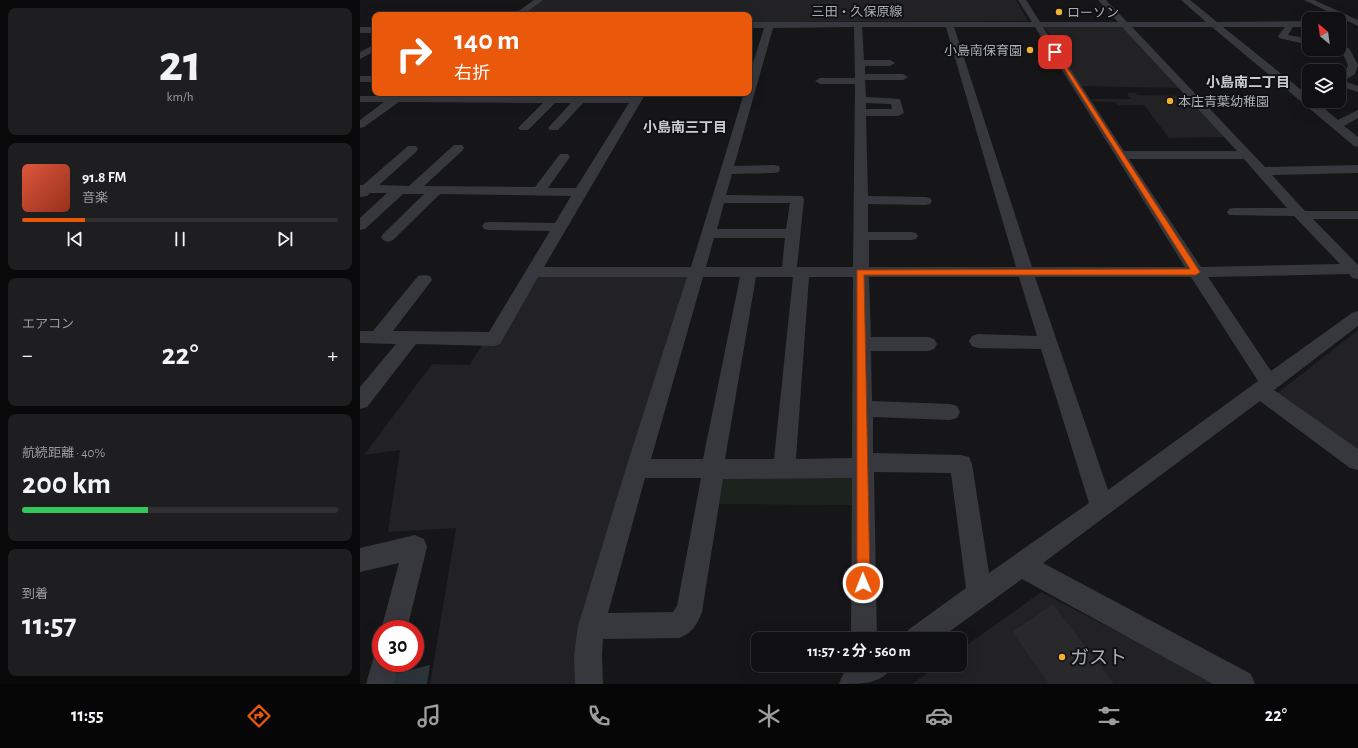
<!DOCTYPE html>
<html lang="ja">
<meta charset="utf-8">
<style>
body{margin:0;font-family:"Alegreya Sans","Noto Sans JP",sans-serif;background:#1e1e20;color:#f1f3f6;height:100vh;display:flex;flex-direction:column;font-size:15px;white-space:nowrap}
*{box-sizing:border-box;margin:0}
p{font-size:13px;color:#9c9d9f}
.icon{flex:none;width:22px;height:22px;fill:none;stroke:currentColor;stroke-width:2;stroke-linecap:round;stroke-linejoin:round}
.map{position:relative;flex:1;overflow:hidden}
.details{display:flex;flex-direction:column;gap:8px;padding:8px;background:#09090a;width:360px}
.details>*{flex:none}
.banner{position:absolute;left:12px;top:12px;width:380px;height:84px;border-radius:8px;box-shadow:0 4px 16px #0002,0 0 0 1px #303032;background:#ea580c;color:#fff;overflow:hidden}
.needle{width:26px;rotate:331deg}
.fabs{position:absolute;left:942px;top:12px;display:grid;gap:8px}
.fabs a{display:grid;place-items:center;width:44px;height:44px;border-radius:8px;background:#101012;box-shadow:0 4px 16px #0002,0 0 0 1px #303032;font-size:20px}
.speed{position:absolute;left:12px;top:620px;display:flex;gap:8px;font-size:20px;font-weight:700;text-align:center}
.speed>*{display:grid;place-content:center;width:52px;height:52px;border-radius:50%;background:#101012;box-shadow:0 4px 16px #0002,0 0 0 1px #303032;line-height:1}
.speed .limit{border:6px solid #d22;background:#fff;color:#111}
.pin{position:absolute;display:grid;place-items:center;width:34px;height:34px;color:#fff;margin:-17px;border-radius:8px;box-shadow:0 2px 6px #0006}
.me{position:absolute;width:44px;margin:-22px;rotate:359deg;stroke-linejoin:round;filter:drop-shadow(0 0 3px #0008)}
.turn{display:flex;align-items:center;gap:14px;height:84px;padding:0 16px;font-size:18px}
.turn .icon{width:52px;height:52px;stroke-width:2.5}
.turn b{display:block;font-size:28px;line-height:34px}
.big{font-size:30px;font-weight:700;line-height:1.1}
.details .tile{flex:1;display:flex;flex-direction:column;justify-content:center;gap:6px;min-width:0;padding:0 14px;border-radius:8px;background:#1e1e20}
.details .dial{align-items:center;gap:0}
.dial b{font-size:52px;line-height:1}
.song{display:flex;align-items:center;gap:12px}
.cover{width:48px;height:48px;border-radius:6px;background:linear-gradient(135deg,hsl(10 70% 55%),hsl(10 70% 35%))}
.played{height:4px;border-radius:2px;background:linear-gradient(90deg,#ea580c 20%,#303032 20%)}
.keys{display:flex;justify-content:space-around;direction:ltr}
.heat{display:flex;justify-content:space-between;align-items:center;font-size:22px;direction:ltr}
.charge{height:6px;border-radius:3px;background:linear-gradient(90deg,#34c759 40%,#303032 0)}
.trip{position:absolute;left:391px;top:632px;width:216px;height:40px;border-radius:8px;background:#101012;box-shadow:0 4px 16px #0002,0 0 0 1px #303032;font-weight:700;line-height:40px;text-align:center}
.menu{display:flex;height:64px;justify-content:space-around;align-items:center;background:#060607;color:#9c9d9f}
.menu .icon{width:28px;height:28px}
.menu .selected{color:#ea580c}
.menu b{font-size:18px;color:#f1f3f6}
main{display:flex;flex:1;min-height:0}
.map>svg:first-child{display:block}
.built{fill:#222225}
.green{fill:#1c231d}
.water{fill:#2c353c}
.building{fill:#29292c}
.lines{fill:none;stroke-linecap:round;stroke-linejoin:round}
.minor{fill:#37383d;fill-rule:evenodd}
.route{fill:#ea580c;stroke:#983908}
.poi-dot{fill:#f2b134;stroke:#111113;stroke-width:1.5}
.labels{text-anchor:middle;stroke-width:4;stroke-linejoin:round;paint-order:stroke}
.far-street-label{font-size:13px;fill:#a8adb8;stroke:#111113}
.far-poi-label{font-size:13px;fill:#a8adb8;stroke:#111113;text-anchor:start}
.far-neighbourhood-label{font-size:14px;font-weight:bold;fill:#c9ccd4;stroke:#111113}
.near-poi-label{font-size:19px;fill:#a8adb8;stroke:#111113;text-anchor:start}
</style>
<main>
<section class="details">
<div class="tile dial"><b>21</b><p>km/h</p></div>
<div class="tile">
<div class="song"><i class="cover"></i><div><b>91.8 FM</b><p>音楽</p></div></div>
<div class="played"></div>
<div class="keys"><svg class="icon" aria-label="previous" viewBox="0 0 24 24"><path d="M18 5L8 12l10 7zM5 5v14"/></svg><svg class="icon" aria-label="pause" viewBox="0 0 24 24"><path d="M8 5v14M16 5v14"/></svg><svg class="icon" aria-label="next" viewBox="0 0 24 24"><path d="M6 5l10 7-10 7zM19 5v14"/></svg></div>
</div>
<div class="tile"><p>エアコン</p>
<div class="heat"><a>−</a><b class="big">22°</b><a>+</a></div>
</div>
<div class="tile"><p>航続距離 · 40%</p><b class="big">200 km</b><div class="charge"></div></div>
<div class="tile"><p>到着</p><b class="big">11:57</b></div>
</section>
<div class="map">
<svg width="998" height="684" viewBox="0 0 998 684">
<rect width="100%" height="100%" fill="#161618"/>
<g class="built">
<path d="M183,0H656L668,21L389,22V15H161Z"/>
<path d="M684,26H763L820,88L721,86Z"/>
<path d="M767,93H776L777,95L829,96L866,137L809,138L784,105H758L755,102L732,101L731,99H771Z"/>
<path d="M177,275H326L327,278L217,647L219,684H70L96,528L28,532L40,450L4,455L72,364L109,365L124,343Z"/>
<path d="M998,330V456L914,396Z"/>
<path d="M681,592L857,684H552L579,665H600V650Z"/>
</g>
<path class="green" d="M489,474L495,481L493,505L356,504L359,483L367,476Z"/>
<path class="water" d="M70,665L67,684H34L35,674Z"/>
<path class="building" d="M693,604L754,684H689L652,632Z"/>
<g class="lines">
<g class="minor">
<path d="M174,0H183L163,15H153Z"/>
<path d="M658,0H666L680,22H758L738,0H746L767,22H846L821,0H830L857,22L949,21V27H933L928,35L949,39V45L919,38L918,36L925,27H863L949,96V101H955L978,120L998,110V118L984,126L998,137V147L994,146L852,27H772L905,167L998,165V173L912,175L945,211H998V219H953L998,265V279L992,278L989,274L848,277L911,371L992,313L998,311V326L914,390L998,449V470L990,468L900,401L683,563L891,674L895,684H853L662,579L579,639H544L548,630L606,588L591,473L514,472L517,639H491L492,478L363,479L342,612C337,625 332,633 319,638L243,639L242,655L243,684H215L214,655L218,626L266,468L327,277H178L140,344L134,346L56,344L7,407L0,409V387L36,344L0,343V331H13L58,276L64,275L70,276L72,280L33,331L129,332L190,231L129,230L124,229L122,226L124,223L129,222L195,223L211,196L80,194L33,240L28,242L23,240L21,237L23,234L64,194H43L5,229L0,230V218L27,193H10L7,196L0,197V185H3L48,146H56L58,149L56,152L19,185L49,186L94,145H102L104,148L102,151L64,186L175,187L200,154H208L210,157L188,188H216L269,103H223L198,130H190L188,128L211,103H195L168,130H160L158,128L183,103L39,102L4,127L0,128V120L24,102H0V96H34L39,94L44,96L273,97L276,93H286L184,267H331L384,93H389V76L404,28H389V22H672ZM494,27L495,78H460L455,81L460,84H495L493,267H437L444,199L442,196L366,195L372,174L414,173L419,172L420,169L419,166L414,165L374,166L413,28ZM502,27H586L656,267H509V240H551L556,239L558,236L556,233L551,232H508V204L565,205L570,204L572,201L570,198L565,197L508,196L506,116H538L544,113L540,99L506,97L505,80H543L548,77L543,74H505V66H530L535,63L530,60H504ZM594,27H675L825,267H672ZM683,27H762L877,151H764ZM506,103L531,104L532,109H506ZM769,159H884L927,208H874L869,209L867,212L869,215L934,216L980,264L841,267ZM364,203H430L426,229H357ZM354,238H425L422,267H346ZM343,277H380L343,459H291ZM396,277H433L414,459H365ZM449,277H493L492,458L436,459ZM509,277H659L677,336L618,334L612,336L609,341L612,346L618,348L681,349L729,503L629,573L612,464L609,457L601,455L513,453V417L590,420L597,418L600,412L597,406L590,404L512,401L511,351H568L574,349L577,344L574,339L568,337H511ZM675,277H831L898,381L748,490ZM285,478H341L317,606L313,612L248,613Z"/>
<path d="M944,0H954L998,20V26Z"/>
<rect x="0" y="27" width="15" height="6"/>
<path d="M15,44V51L0,59V52Z"/>
<path d="M979,46L989,48L998,65L995,74L984,81L998,86V92L979,86V75L986,71L988,65L982,52L976,51L974,49H979Z"/>
<rect x="0" y="76" width="15" height="6"/>
<path d="M55,535L64,539L67,547L47,629L21,630L39,563L0,572V548Z"/>
<path d="M21,651V663H39L34,684H6L15,653Z"/>
<path d="M496,665H534C523,684 502,684 479,684L483,674Z"/>
</g>
</g>
<path class="route" d="M693,51L697,52L840,272L836,275H504L510,583L508,588L503,590L499,588L497,583V270L830,269Z"/>
<g class="poi-dot">
<circle cx="699" cy="12" r="4"/>
<circle cx="670" cy="50" r="4"/>
<circle cx="810" cy="101" r="4"/>
<circle cx="702" cy="657" r="4"/>
</g>
<g class="labels">
<g class="far-street-label">
<text x="497" y="16">三田・久保原線</text>
</g>
<g class="far-poi-label">
<text x="707" y="17">ローソン</text>
<text x="662" y="55" text-anchor="end">小島南保育園</text>
<text x="818" y="106">本庄青葉幼稚園</text>
</g>
<g class="far-neighbourhood-label">
<text x="888" y="87">小島南二丁目</text>
<text x="325" y="132">小島南三丁目</text>
</g>
<g class="near-poi-label">
<text x="710" y="664">ガスト</text>
</g>
</g>
</svg>
<div class="fabs">
<a><svg class="needle" viewBox="-14 -14 28 28"><path d="M0-13l5 13h-10z" fill="#e53935"/><path d="M0 13l5-13h-10z" fill="#9c9d9f"/></svg></a>
<a><svg class="icon" aria-label="layers" viewBox="0 0 24 24"><path d="M12 4l9 5-9 5-9-5zM3 14l9 5 9-5"/></svg></a>
</div>
<div class="speed"><div class="limit">30</div></div>
<div class="pin" style="left:695px;top:52px;background:#d93025"><svg class="icon" aria-label="arrive" viewBox="0 0 24 24"><path d="M6 21V4h12l-3 4 3 4H6"/></svg></div>
<svg class="me" style="left:503px;top:583px" viewBox="-20 -20 40 40"><circle r="17" fill="#ea580c" stroke="#fff" stroke-width="3"/><path d="M0-11L8 9 0 5-8 9z" fill="#fff"/></svg>
<div class="trip">11:57 · 2 分 · 560 m</div>
<div class="banner">
<div class="turn"><svg class="icon" aria-label="right" viewBox="0 0 24 24"><path d="M7 20v-9h11M14 6l5 5-5 5"/></svg><div><b>140 m</b>右折</div></div>
</div>
</div>
</main>
<nav class="menu">
<b>11:55</b>
<svg class="icon selected" aria-label="directions" viewBox="0 0 24 24"><path d="M12 3l9 9-9 9-9-9zM9 14v-3h6M13 9l2 2-2 2"/></svg>
<svg class="icon" aria-label="music" viewBox="0 0 24 24"><path d="M9 18V5l10-2v13"/><circle cx="6" cy="18" r="3"/><circle cx="16" cy="16" r="3"/></svg>
<svg class="icon" aria-label="phone" viewBox="0 0 24 24"><path d="M5 4h4l2 5-3 2q2 4 5 5l2-3 5 2v4C11 20 4 13 5 4z"/></svg>
<svg class="icon" aria-label="climate" viewBox="0 0 24 24"><path d="M12 3v18M4 7l16 10M4 17L20 7"/></svg>
<svg class="icon" aria-label="car" viewBox="0 0 24 24"><path d="M5 17H2v-5l4-1 3-4h7l3 4 3 1v5h-3M9 17h6M6 11h13"/><circle cx="7" cy="17" r="2"/><circle cx="17" cy="17" r="2"/></svg>
<svg class="icon" aria-label="filters" viewBox="0 0 24 24"><path d="M4 7h16M4 17h16"/><circle cx="9" cy="7" r="2"/><circle cx="15" cy="17" r="2"/></svg>
<b>22°</b>
</nav>
